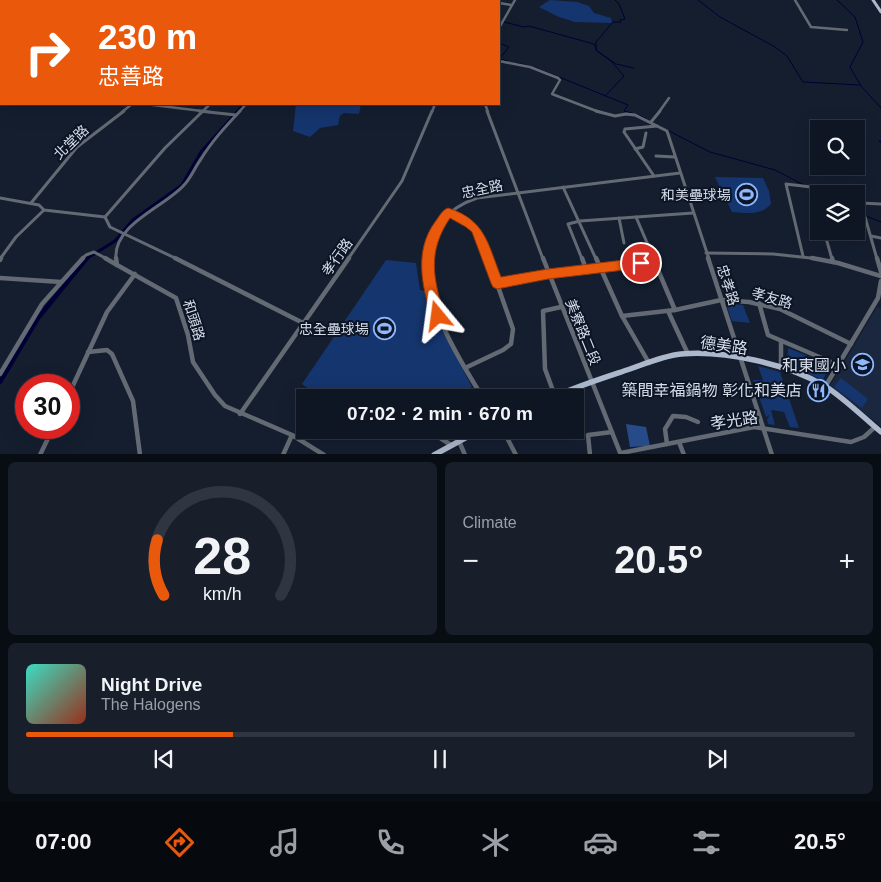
<!DOCTYPE html>
<meta charset="utf-8">
<style>
body{margin:0;font-family:Helvetica,"Noto Sans TC",sans-serif;background:#181f2b;color:#f1f3f6;height:100vh;display:flex;flex-direction:column;font-size:19px;white-space:nowrap}
*{box-sizing:border-box;margin:0}
p{font-size:16px;color:#9b9fa6}
.icon{flex:none;width:28px;height:28px;fill:none;stroke:currentColor;stroke-width:2;stroke-linecap:round;stroke-linejoin:round}
.map{position:relative;height:454px;overflow:hidden}
.drawer{display:flex;flex-direction:column;gap:8px;padding:8px;background:#080c13;flex:1}
.drawer>*{flex:none}
.hud{position:absolute;left:0px;top:0px;width:500px;height:105px;box-shadow:0 5px 20px #0002,0 0 0 1px #2f3541;background:#ea580c;color:#fff;overflow:hidden}
.buttons{position:absolute;left:810px;top:120px;display:grid;gap:10px}
.buttons a{display:grid;place-items:center;width:55px;height:55px;border-radius:0px;background:#0f1623;box-shadow:0 5px 20px #0002,0 0 0 1px #2f3541;font-size:25px}
.speed{position:absolute;left:15px;top:374px;display:flex;gap:10px;font-size:25px;font-weight:700;text-align:center}
.speed>*{display:grid;place-content:center;width:65px;height:65px;border-radius:50%;background:#0f1623;box-shadow:0 5px 20px #0002,0 0 0 1px #2f3541;line-height:1}
.speed .limit{border:8px solid #d22;background:#fff;color:#111}
.pin{position:absolute;display:grid;place-items:center;width:42px;height:42px;color:#fff;margin:-21px;border:2px solid #fff;border-radius:50%;box-shadow:0 1px 5px #0007}
.me{position:absolute;width:55px;margin:-28px;rotate:344deg;stroke-linejoin:round;filter:drop-shadow(0 0 4px #0008)}
.turn{display:flex;align-items:center;gap:18px;height:105px;padding:0 15px;font-size:22px}
.turn .icon{width:65px;height:65px;stroke-width:2.5}
.turn b{display:block;font-size:35px;line-height:42px}
.big{font-size:38px;font-weight:800;line-height:1.1}
.drawer .tile{flex:1;display:flex;flex-direction:column;justify-content:center;gap:8px;min-width:0;padding:0 18px;border-radius:8px;background:#181f2b}
.drawer .dial{align-items:center;gap:0}
.dial svg{height:130px;overflow:visible;fill:none;stroke:#2f3541;stroke-width:7;stroke-linecap:round;text-anchor:middle}
.dial text{fill:#f1f3f6;stroke:none}
.song{display:flex;align-items:center;gap:15px}
.cover{width:60px;height:60px;border-radius:8px;background:linear-gradient(135deg,hsl(170 70% 55%),hsl(10 70% 35%))}
.played{height:5px;border-radius:2px;background:linear-gradient(90deg,#ea580c 25%,#2f3541 25%)}
.keys{display:flex;justify-content:space-around;direction:ltr}
.heat{display:flex;justify-content:space-between;align-items:center;font-size:28px;direction:ltr}
.drawer .tiles{flex:1;display:grid;gap:8px;grid-template-columns:1fr 1fr}
.tile:last-child{grid-column:span 2}
.trip{position:absolute;left:296px;top:389px;width:288px;height:50px;border-radius:0px;background:#0f1623;box-shadow:0 5px 20px #0002,0 0 0 1px #2f3541;font-weight:800;line-height:50px;text-align:center}
.menu{display:flex;height:80px;justify-content:space-around;align-items:center;background:#06090e;color:#9b9fa6}
.menu .icon{width:35px;height:35px}
.menu .selected{color:#ea580c}
.menu b{font-size:22px;color:#f1f3f6}
.map>svg:first-child{display:block}
.built{fill:#1a273e}
.green{fill:#15356e}
.forest{fill:#274b88}
.lines{fill:none;stroke-linecap:round;stroke-linejoin:round}
.stream{stroke:#000034;stroke-width:1}
.canal-far2{stroke:#000034;stroke-width:2.5}
.canal-far1{stroke:#000034;stroke-width:3}
.canal{stroke:#000034;stroke-width:4.5}
.minor-far2{stroke:#646a73;stroke-width:2.5}
.minor-far1{stroke:#646a73;stroke-width:3}
.minor{stroke:#646a73;stroke-width:4.5}
.major-far1{stroke:#acb8cb;stroke-width:3}
.major{stroke:#acb8cb;stroke-width:5.5}
.route{fill:#ea580c;stroke:#983908}
.labels{text-anchor:middle;stroke-width:4;stroke-linejoin:round;paint-order:stroke}
.street-label{font-size:14px;fill:#d7deea;stroke:#0b1525}
.poi-label{font-size:14px;fill:#d7deea;stroke:#0b1525;text-anchor:end}
.near-street-label{font-size:16px;fill:#d7deea;stroke:#0b1525}
.near-poi-label{font-size:16px;fill:#d7deea;stroke:#0b1525;text-anchor:end}
</style>
<div class="map">
<svg width="881" height="455" viewBox="0 0 881 455">
<rect width="100%" height="100%" fill="#141e2f"/>
<path class="built" d="M877,307L881,309V426L830,386Z"/>
<g class="green">
<path d="M550,0L577,2L589,6L594,13L611,18L612,23L575,22L559,17L539,7Z"/>
<path d="M296,104H361L359,114L344,113L340,116L338,125L320,128L310,137L293,131Z"/>
<path d="M715,177L763,178L769,191L771,204C761,216 746,213 732,212Z"/>
<path d="M647,246L653,260L635,261L628,248Z"/>
<path d="M386,260L416,263L420,290L428,291L435,317L472,387L449,397L321,398L302,384Z"/>
<path d="M729,304L743,305L750,323L732,321L727,307Z"/>
<path d="M788,348L830,365L823,380L787,365Z"/>
<path d="M758,366L780,372L799,428L790,427L784,412L771,410L775,425L768,424L767,419L770,415L766,417L753,380H763Z"/>
<path d="M841,378L868,399L862,408L834,387Z"/>
</g>
<path class="forest" d="M626,424L646,427L650,446L630,447Z"/>
<g class="lines">
<g class="stream">
<path d="M615,0L619,4L625,19L620,20L621,22H613L596,42V50L616,64L634,68"/>
<path d="M698,0L720,17L775,47L787,56L803,82L860,85"/>
<path d="M837,0L855,17L863,42L850,67L861,86L881,108"/>
<path d="M504,22L524,27L529,26L594,44L597,51L611,61L624,76L605,96"/>
<path d="M499,43L509,47L499,59L508,61"/>
<path d="M517,63L530,66"/>
<path d="M536,68L556,76"/>
<path d="M559,77L628,105L624,111L632,113"/>
<path d="M639,115L646,119"/>
<path d="M667,130L710,152L775,170L804,185"/>
<path d="M881,141H879L881,143"/>
<path d="M812,189L820,194"/>
<path d="M856,211L862,214"/>
<path d="M866,216L881,222"/>
</g>
<path class="canal-far2" d="M237,112L244,104"/>
<path class="canal-far1" d="M86,259L115,241L133,220L182,185L201,152L238,111"/>
<path class="canal" d="M0,382L38,318L87,258"/>
<g class="minor-far2">
<path d="M64,0L70,1"/>
<path d="M464,0L484,1"/>
<path d="M795,0L811,27L847,30"/>
<path d="M8,1L14,0"/>
<path d="M51,1L53,0"/>
<path d="M116,1L118,0"/>
<path d="M174,1L176,0"/>
<path d="M499,3L511,5"/>
<path d="M499,28L515,0"/>
<path d="M499,61L530,67L558,78L560,80L552,94L599,112"/>
<path d="M145,104L210,112"/>
<path d="M485,104L488,112"/>
<path d="M122,112L132,104"/>
<path d="M202,112L210,104"/>
<path d="M239,112L246,104"/>
<path d="M432,112L435,104"/>
<path d="M659,112L669,98"/>
</g>
<g class="minor-far1">
<path d="M199,111L236,115"/>
<path d="M487,111L543,259"/>
<path d="M596,111L615,116L626,114L635,115L667,131L709,259"/>
<path d="M651,122L660,111"/>
<path d="M635,149L643,147L646,133"/>
<path d="M656,156L675,157"/>
<path d="M654,176L624,132L625,129L657,126"/>
<path d="M563,187L596,259"/>
<path d="M0,198L39,205L44,210L105,217"/>
<path d="M31,203L77,147L124,111"/>
<path d="M448,212C475,227 479,230 489,259"/>
<path d="M105,217L110,227L177,259"/>
<path d="M105,217L165,148L203,111"/>
<path d="M636,217L654,259"/>
<path d="M619,218L624,243"/>
<path d="M824,231L832,259"/>
<path d="M871,236L881,238"/>
<path d="M706,253L773,254L820,259"/>
<path d="M803,256L786,184L811,187L819,212"/>
<path d="M0,259L16,237L44,210"/>
<path d="M82,259L86,255L94,252L107,259"/>
<path d="M116,259C113,224 165,207 184,185C191,178 195,167 201,159C212,141 226,126 240,111"/>
<path d="M348,259L402,181L432,111"/>
<path d="M428,259C430,228 448,208 477,198L680,173"/>
<path d="M582,259L568,224L580,221L693,213"/>
<path d="M877,259L861,203L881,204"/>
</g>
<g class="minor">
<path d="M105,258L117,265"/>
<path d="M116,258L117,265L176,298L188,335L193,362L215,395L225,406L292,435L324,455"/>
<path d="M175,258L303,323"/>
<path d="M428,258C428,311 456,354 483,398"/>
<path d="M543,258L621,455"/>
<path d="M582,258L586,269"/>
<path d="M596,258L622,316L649,363"/>
<path d="M653,258L675,310"/>
<path d="M708,258L772,455"/>
<path d="M812,258L838,263L881,276"/>
<path d="M832,258L833,262"/>
<path d="M877,258L881,272"/>
<path d="M0,260L1,258"/>
<path d="M0,278L61,282"/>
<path d="M497,283L600,267L655,262"/>
<path d="M759,303L768,335L838,365"/>
<path d="M668,311L688,354"/>
<path d="M622,316L675,310L721,300L749,302L780,309L851,344"/>
<path d="M781,341V368"/>
<path d="M88,352L107,350L112,354L133,401L140,455"/>
<path d="M465,368L503,350L511,344L513,329L488,258"/>
<path d="M0,374L42,304L83,258"/>
<path d="M825,387L878,298L881,281"/>
<path d="M69,394L107,312L135,274"/>
<path d="M555,396L545,369L543,311L561,307"/>
<path d="M240,414L349,258"/>
<path d="M428,430L451,445"/>
<path d="M503,430L516,455"/>
<path d="M459,441L465,455"/>
<path d="M679,442L684,455"/>
<path d="M667,444L665,429L673,416L686,417L698,422"/>
<path d="M621,453L754,427L851,442L864,437L875,427"/>
<path d="M40,455L53,428"/>
<path d="M283,455L292,435"/>
<path d="M590,455L588,435L612,432"/>
</g>
<path class="major-far1" d="M873,0L881,12"/>
<g class="major">
<path d="M551,398C577,386 603,378 630,369C647,363 663,356 681,354C724,350 788,364 825,386C845,399 863,417 881,432"/>
<path d="M434,455L480,430"/>
</g>
</g>
<path class="route" d="M448,208C486,220 488,245 501,277L548,269L641,258L646,259L647,263L646,266L641,268L548,279L497,289L493,287L491,283L472,232L466,227L450,218C427,252 433,279 445,316L443,320L438,322L433,320L431,316C422,285 414,251 435,222C439,217 442,210 448,208Z"/>
<defs>
<symbol id="stadium-ring" viewBox="-11 -11 22 22"><circle r="9.5" fill="#0b1525" stroke="#8fb8fd" stroke-width="1.5"/><path d="M0-5a6.5 5 0 1 0 0 10a6.5 5 0 1 0 0-10ZM-3.5-1.8h7v3.6h-7Z" fill="#8fb8fd"/></symbol>
<symbol id="school-ring" viewBox="-11 -11 22 22"><circle r="9.5" fill="#0b1525" stroke="#8fb8fd" stroke-width="1.5"/><path d="M0-5L7-2L0 1L-7-2ZM-4 1L0 2.5L4 1V4Q0 6-4 4Z" fill="#8fb8fd"/></symbol>
<symbol id="restaurant-ring" viewBox="-11 -11 22 22"><circle r="9.5" fill="#0b1525" stroke="#8fb8fd" stroke-width="1.5"/><path d="M-5-6h1v4h1v-4h1v4h1v-4h1v5L-1.5 .5V6h-2V.5L-5-1ZM5-6V6H3V1.5H1.5Q1.5-4 5-6Z" fill="#8fb8fd"/></symbol>
</defs>
<g fill-rule="evenodd">
<use href="#stadium-ring" x="734" y="182" width="25" height="25"/>
<use href="#stadium-ring" x="372" y="316" width="25" height="25"/>
<use href="#school-ring" x="850" y="352" width="25" height="25"/>
<use href="#restaurant-ring" x="806" y="378" width="25" height="25"/>
</g>
<g class="labels">
<g class="street-label">
<text transform="translate(71 142) rotate(-44)" y="5">北堂路</text>
<text transform="translate(482 189) rotate(-12)" y="5">忠全路</text>
<text transform="translate(337 257) rotate(-55)" y="5">孝行路</text>
<text transform="translate(728 285) rotate(72)" y="5">忠孝路</text>
<text transform="translate(772 298) rotate(16)" y="5">孝友路</text>
<text transform="translate(194 320) rotate(73)" y="5">和頭路</text>
<text transform="translate(583 332) rotate(68)" y="5">美寮路二段</text>
</g>
<g class="poi-label">
<text x="731" y="200">和美壘球場</text>
<text x="369" y="334">忠全壘球場</text>
</g>
<g class="near-street-label">
<text transform="translate(724 345) rotate(8)" y="6">德美路</text>
<text transform="translate(734 420) rotate(-8)" y="6">孝光路</text>
</g>
<g class="near-poi-label">
<text x="846" y="371">和東國小</text>
<text x="802" y="396">築間幸福鍋物 彰化和美店</text>
</g>
</g>
</svg>
<div class="buttons">
<a><svg class="icon" aria-label="search" viewBox="0 0 24 24"><circle cx="10" cy="10" r="6"/><path d="M15 15l6 6"/></svg></a>
<a><svg class="icon" aria-label="layers" viewBox="0 0 24 24"><path d="M12 4l9 5-9 5-9-5zM3 14l9 5 9-5"/></svg></a>
</div>
<div class="speed"><div class="limit">30</div></div>
<div class="pin" style="left:641px;top:263px;background:#d93025"><svg class="icon" aria-label="arrive" viewBox="0 0 24 24"><path d="M6 21V4h12l-3 4 3 4H6"/></svg></div>
<svg class="me" style="left:438px;top:316px" viewBox="-20 -20 40 40"><path d="M0-17L14 15 0 8-14 15z" fill="#ea580c" stroke="#fff" stroke-width="4"/></svg>
<div class="trip">07:02 · 2 min · 670 m</div>
<div class="hud">
<div class="turn"><svg class="icon" aria-label="right" viewBox="0 0 24 24"><path d="M7 20v-9h11M14 6l5 5-5 5"/></svg><div><b>230 m</b>忠善路</div></div>
</div>
</div>
<section class="drawer">
<div class="tiles">
<div class="tile dial"><svg viewBox="0 0 100 80">
<path d="M14 69A42 42 0 1 1 86 69"/>
<path d="M14 69A42 42 0 0 1 10 35" stroke="#ea580c"/>
<text x="50" y="56" font-size="32" font-weight="700">28</text>
<text x="50" y="72" font-size="11">km/h</text>
</svg></div>
<div class="tile"><p>Climate</p>
<div class="heat"><a>−</a><b class="big">20.5°</b><a>+</a></div>
</div>
<div class="tile">
<div class="song"><i class="cover"></i><div><b>Night Drive</b><p>The Halogens</p></div></div>
<div class="played"></div>
<div class="keys"><svg class="icon" aria-label="previous" viewBox="0 0 24 24"><path d="M18 5L8 12l10 7zM5 5v14"/></svg><svg class="icon" aria-label="pause" viewBox="0 0 24 24"><path d="M8 5v14M16 5v14"/></svg><svg class="icon" aria-label="next" viewBox="0 0 24 24"><path d="M6 5l10 7-10 7zM19 5v14"/></svg></div>
</div>
</div>
</section>
<nav class="menu">
<b>07:00</b>
<svg class="icon selected" aria-label="directions" viewBox="0 0 24 24"><path d="M12 3l9 9-9 9-9-9zM9 14v-3h6M13 9l2 2-2 2"/></svg>
<svg class="icon" aria-label="music" viewBox="0 0 24 24"><path d="M9 18V5l10-2v13"/><circle cx="6" cy="18" r="3"/><circle cx="16" cy="16" r="3"/></svg>
<svg class="icon" aria-label="phone" viewBox="0 0 24 24"><path d="M5 4h4l2 5-3 2q2 4 5 5l2-3 5 2v4C11 20 4 13 5 4z"/></svg>
<svg class="icon" aria-label="climate" viewBox="0 0 24 24"><path d="M12 3v18M4 7l16 10M4 17L20 7"/></svg>
<svg class="icon" aria-label="car" viewBox="0 0 24 24"><path d="M5 17H2v-5l4-1 3-4h7l3 4 3 1v5h-3M9 17h6M6 11h13"/><circle cx="7" cy="17" r="2"/><circle cx="17" cy="17" r="2"/></svg>
<svg class="icon" aria-label="filters" viewBox="0 0 24 24"><path d="M4 7h16M4 17h16"/><circle cx="9" cy="7" r="2"/><circle cx="15" cy="17" r="2"/></svg>
<b>20.5°</b>
</nav>
